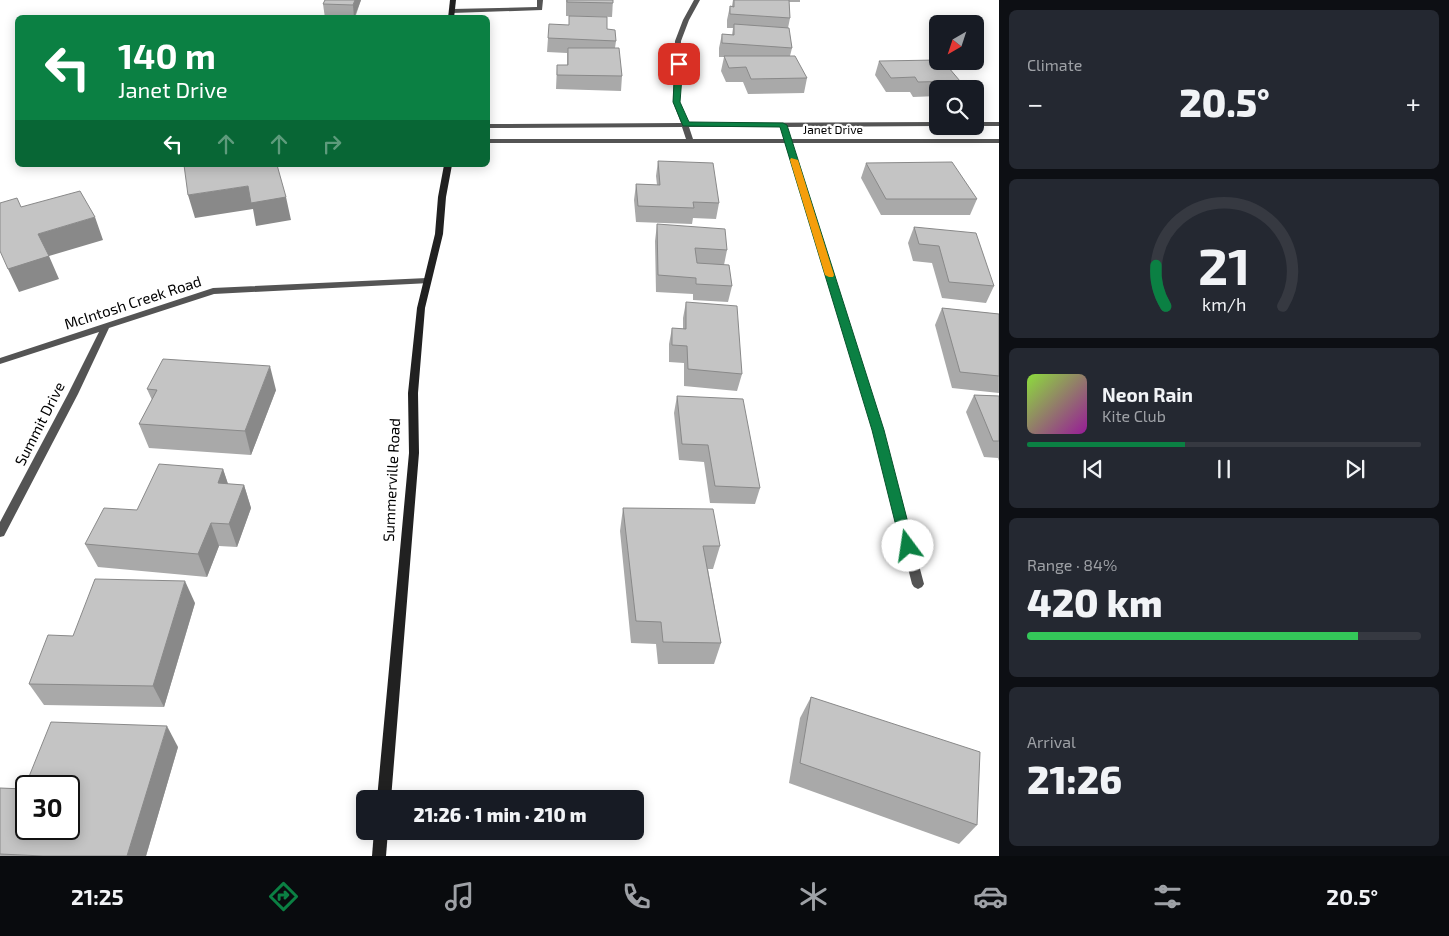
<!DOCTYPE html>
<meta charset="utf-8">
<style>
body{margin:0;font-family:"Exo 2",sans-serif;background:#242831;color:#f1f3f6;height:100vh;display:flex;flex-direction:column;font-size:19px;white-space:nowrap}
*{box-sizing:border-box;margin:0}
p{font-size:16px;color:#9ea1a6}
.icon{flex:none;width:28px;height:28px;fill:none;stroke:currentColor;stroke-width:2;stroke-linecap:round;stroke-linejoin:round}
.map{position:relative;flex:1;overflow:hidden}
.drawer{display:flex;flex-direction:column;gap:10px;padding:10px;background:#0d0f14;width:450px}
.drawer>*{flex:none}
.guide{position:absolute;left:15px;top:15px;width:475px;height:152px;border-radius:8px;box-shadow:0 2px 12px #0003;background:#0b8043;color:#fff;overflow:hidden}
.needle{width:32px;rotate:219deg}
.controls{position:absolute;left:929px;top:15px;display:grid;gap:10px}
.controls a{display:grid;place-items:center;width:55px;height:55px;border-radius:8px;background:#171b24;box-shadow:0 2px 12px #0003;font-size:25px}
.speed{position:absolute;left:15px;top:775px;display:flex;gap:10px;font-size:25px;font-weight:700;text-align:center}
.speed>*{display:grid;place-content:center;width:65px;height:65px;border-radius:50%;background:#171b24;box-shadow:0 2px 12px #0003;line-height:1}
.speed .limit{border:2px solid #111;border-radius:8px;background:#fff;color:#111}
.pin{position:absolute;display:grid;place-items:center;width:42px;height:42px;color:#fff;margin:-21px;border-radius:10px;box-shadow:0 2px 8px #0006}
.me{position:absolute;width:55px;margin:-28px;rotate:346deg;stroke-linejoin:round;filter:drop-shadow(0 0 4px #0008)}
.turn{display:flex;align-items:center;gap:18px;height:105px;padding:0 20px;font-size:22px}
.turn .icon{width:65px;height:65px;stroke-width:2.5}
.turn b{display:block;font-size:35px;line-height:42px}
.lanes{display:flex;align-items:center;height:48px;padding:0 20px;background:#0003;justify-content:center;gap:25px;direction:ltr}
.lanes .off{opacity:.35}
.big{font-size:38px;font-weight:800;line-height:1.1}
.drawer .tile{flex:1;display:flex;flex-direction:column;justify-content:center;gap:8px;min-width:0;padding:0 18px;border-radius:8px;background:#242831}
.drawer .dial{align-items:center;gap:0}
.dial svg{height:130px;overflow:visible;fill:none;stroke:#363941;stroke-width:7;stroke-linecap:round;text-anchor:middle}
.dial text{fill:#f1f3f6;stroke:none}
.song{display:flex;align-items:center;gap:15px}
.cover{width:60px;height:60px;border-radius:8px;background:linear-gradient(135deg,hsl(90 70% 55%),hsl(300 70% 35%))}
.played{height:5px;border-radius:2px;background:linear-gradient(90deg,#0b8043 40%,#363941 40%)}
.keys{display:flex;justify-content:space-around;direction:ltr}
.heat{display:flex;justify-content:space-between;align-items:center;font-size:28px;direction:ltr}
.charge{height:8px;border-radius:4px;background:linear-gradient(90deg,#34c759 84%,#363941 0)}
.trip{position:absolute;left:356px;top:790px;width:288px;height:50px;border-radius:8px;background:#171b24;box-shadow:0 2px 12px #0003;font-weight:800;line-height:50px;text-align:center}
.dock{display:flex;height:80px;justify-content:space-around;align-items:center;background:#090b0e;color:#9ea1a6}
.dock .icon{width:35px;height:35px}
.dock .on{color:#0b8043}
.dock b{font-size:22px;color:#f1f3f6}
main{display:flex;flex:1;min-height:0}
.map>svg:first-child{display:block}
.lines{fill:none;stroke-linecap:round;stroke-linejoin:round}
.lane{fill:#545454;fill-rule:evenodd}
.street{fill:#545454;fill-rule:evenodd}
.secondary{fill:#212121;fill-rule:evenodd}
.wall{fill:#a9a9a9}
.shaded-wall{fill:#898989}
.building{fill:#c4c4c4;stroke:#898989;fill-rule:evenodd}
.route{fill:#0b8043;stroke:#07532c}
.slow{fill:#f59e0b}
.labels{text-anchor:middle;stroke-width:4.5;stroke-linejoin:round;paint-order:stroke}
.far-street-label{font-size:12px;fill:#000;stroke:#fff}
.street-label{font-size:15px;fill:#000;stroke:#fff}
</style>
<main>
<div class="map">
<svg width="999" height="856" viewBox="0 0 999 856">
<rect width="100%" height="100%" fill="#fff"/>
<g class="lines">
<path class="lane" d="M537,0H543L542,10L452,13L449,11L452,9L537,7Z"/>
<g class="street">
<path d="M694,0H700L689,20L681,41L679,102L687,123L938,122V126L787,127L791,139H999V143H792L883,430L924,584L922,587L918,589L914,587L912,584L873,430L785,143H488V139H686L682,127L488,128V124L681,123L673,102L675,41L683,20ZM689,127H780L784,139H693Z"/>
<rect x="975" y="122" width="24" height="4"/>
<path d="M427,278L430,279V283L214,294L109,328L78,394L4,536L0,537V522L68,394L99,332L0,364V358L213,288Z"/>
</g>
<g class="secondary">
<path d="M450,0H456L454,18H448Z"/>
<path d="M444,165H452L446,197L443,234L425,308L418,393L419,453L391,799H377L409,453L408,393L417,308L435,234L438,197Z"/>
<path d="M374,831H388L386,856H372Z"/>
</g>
</g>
<g class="wall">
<path d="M325,0H361L355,18H325L323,4Z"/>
<path d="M566,0H613L612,17L566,16Z"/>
<path d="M733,0H800V2H789L790,18L788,28L792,48L790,56L807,78L804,93L748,94L743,82H726L721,71L724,57H719V48L722,34L732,35L733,28H727V20L730,6H732Z"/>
<path d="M607,29L616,41L615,48L622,76L621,91L556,89L557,65H567V53L547,52L548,38Z"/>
<path d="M879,61L960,81L957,89H938V96L913,97L910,92H886L875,75Z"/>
<path d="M658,161L719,203L716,219L693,218L692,224L636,222L634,200L636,184L657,185L656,176Z"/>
<path d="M866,163L977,199L970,215H881L861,178Z"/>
<path d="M657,224L727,250L724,265L732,286L728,302L693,300V294L656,292L655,241Z"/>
<path d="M914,227L994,286L986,303L942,298L932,263L913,261L908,243Z"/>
<path d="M686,302L742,374L737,391L684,386V363L669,362V344L672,328L683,329V318Z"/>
<path d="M942,308L999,314V393L952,388L935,325Z"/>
<path d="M147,389L276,390L251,455L149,448L139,424L152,400Z"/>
<path d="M974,395L999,396V461L998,458L984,457L966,412Z"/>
<path d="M677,396L760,488L755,504L710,503L704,462L679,460L674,413Z"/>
<path d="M223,469L228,484L244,485L251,508L237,547L219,546L207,577L98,567L85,544L137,510Z"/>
<path d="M623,508L720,546L713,569H708L721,643L714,664H658L656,644L631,643L620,531Z"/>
<path d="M195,603L164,707L44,705L29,684L73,636Z"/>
<path d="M811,697L977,825L959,844L789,783L800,718Z"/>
<path d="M178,747L146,856H0V788L24,789Z"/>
</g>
<g class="shaded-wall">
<path d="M355,0H361L354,18L353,5Z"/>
<path d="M248,186L286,197L291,220L256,226L253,209L195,218L188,195Z"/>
<path d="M95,217L103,240L49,256L59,279L19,292L8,269L38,234Z"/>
<path d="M270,366L276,390L251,455L245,431Z"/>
<path d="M223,469L231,493L218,483Z"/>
<path d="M244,485L251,508L237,547L229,524Z"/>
<path d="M211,523L219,546L207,577L198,554Z"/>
<path d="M185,581L195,603L164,707L153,686Z"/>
<path d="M167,726L178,747L146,856H127Z"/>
</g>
<g class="building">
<path d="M325,0H355L353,5L323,4Z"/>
<path d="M567,0H613V3L567,2Z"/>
<path d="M734,0H789L790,18L730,14V6L734,7Z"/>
<path d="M569,16L607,17V29L615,30L616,41L548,38L549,24L569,25Z"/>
<path d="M734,24L789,28L792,48L722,43V34L734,35Z"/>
<path d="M568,48H619L622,76L557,75V65H568Z"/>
<path d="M724,56H795L807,78L751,79L746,67L729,68Z"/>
<path d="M938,60V61H943L960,81L918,82L915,77L891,78L879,61Z"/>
<path d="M658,161L713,163L719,203L693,202L694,208L638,206L636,184L660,185Z"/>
<path d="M952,162L977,199H886L866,163Z"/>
<path d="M184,165H277L286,197L251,203L248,186L188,195Z"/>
<path d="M80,191L95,217L38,234L49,256L8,269L0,251V203L17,198L21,207Z"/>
<path d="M657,224L725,229L727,250L695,248L697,263L729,265L732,286L696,284V278L658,275Z"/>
<path d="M914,227L976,233L994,286L949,282L939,246L919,244Z"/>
<path d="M686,302L737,306L742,374L688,369L687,346L672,345V328L686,329Z"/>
<path d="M942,308L999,314V376L960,372Z"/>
<path d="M163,359L270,366L245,431L139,424L157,390L147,389Z"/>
<path d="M974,395L999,396V441H993Z"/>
<path d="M677,396L743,399L760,488L715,486L708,445L682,444Z"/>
<path d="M159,464L223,469L218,483L244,485L229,524L211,523L198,554L85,544L104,508L137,510Z"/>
<path d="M623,508L713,509L720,546H703L721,643L663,642L661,622L636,621Z"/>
<path d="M95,579L185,581L153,686L29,684L48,635L73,636Z"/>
<path d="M811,697L980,752L977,825L800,763Z"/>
<path d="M51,722L167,726L127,856H43L0,854V788L24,789ZM26,786H69V829H26Z"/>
</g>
<path class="route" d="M679,61L683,64L680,102L689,122L783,123L787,125L884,430L914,546L912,550L908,551L903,550L901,546L872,430L780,127L683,126L673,102L675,64Z"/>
<path class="slow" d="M791,158L798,160L834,275L833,277H829L825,275L790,160Z"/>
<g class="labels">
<g class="far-street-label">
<text x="833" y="134">Janet Drive</text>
</g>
<g class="street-label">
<text transform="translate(133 303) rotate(-18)" y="5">McIntosh Creek Road</text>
<text transform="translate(40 424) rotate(-63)" y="5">Summit Drive</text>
<text transform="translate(392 480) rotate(-87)" y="5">Summerville Road</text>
</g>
</g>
</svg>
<div class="controls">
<a><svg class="needle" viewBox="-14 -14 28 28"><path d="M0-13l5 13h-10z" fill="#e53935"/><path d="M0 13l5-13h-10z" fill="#9ea1a6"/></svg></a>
<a><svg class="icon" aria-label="search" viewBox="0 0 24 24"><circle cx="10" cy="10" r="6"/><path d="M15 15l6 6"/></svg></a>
</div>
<div class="speed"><div class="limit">30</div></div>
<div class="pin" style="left:679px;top:64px;background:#d93025"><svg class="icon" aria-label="arrive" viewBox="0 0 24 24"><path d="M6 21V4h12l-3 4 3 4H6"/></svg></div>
<svg class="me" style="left:908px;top:546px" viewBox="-20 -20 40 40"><circle r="19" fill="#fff"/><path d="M0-13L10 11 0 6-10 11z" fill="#0b8043"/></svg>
<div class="trip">21:26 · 1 min · 210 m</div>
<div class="guide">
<div class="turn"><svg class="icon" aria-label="left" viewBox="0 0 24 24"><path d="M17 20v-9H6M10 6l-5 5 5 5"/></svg><div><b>140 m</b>Janet Drive</div></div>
<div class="lanes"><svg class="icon" aria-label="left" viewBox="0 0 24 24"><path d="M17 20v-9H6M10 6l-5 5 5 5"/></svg><svg class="icon off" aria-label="ahead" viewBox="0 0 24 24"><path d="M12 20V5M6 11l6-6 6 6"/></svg><svg class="icon off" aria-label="ahead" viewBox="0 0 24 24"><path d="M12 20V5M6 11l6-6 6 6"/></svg><svg class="icon off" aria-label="right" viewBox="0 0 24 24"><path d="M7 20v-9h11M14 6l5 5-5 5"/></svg></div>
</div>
</div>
<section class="drawer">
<div class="tile"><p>Climate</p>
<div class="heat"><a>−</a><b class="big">20.5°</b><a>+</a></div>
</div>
<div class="tile dial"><svg viewBox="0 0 100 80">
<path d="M14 69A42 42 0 1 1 86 69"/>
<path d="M14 69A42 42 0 0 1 8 44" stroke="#0b8043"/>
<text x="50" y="56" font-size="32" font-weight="700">21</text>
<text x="50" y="72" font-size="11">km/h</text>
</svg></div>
<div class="tile">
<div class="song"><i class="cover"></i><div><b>Neon Rain</b><p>Kite Club</p></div></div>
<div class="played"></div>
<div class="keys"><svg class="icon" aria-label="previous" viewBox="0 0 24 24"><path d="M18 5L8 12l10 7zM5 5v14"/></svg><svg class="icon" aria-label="pause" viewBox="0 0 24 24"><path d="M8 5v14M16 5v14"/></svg><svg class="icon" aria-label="next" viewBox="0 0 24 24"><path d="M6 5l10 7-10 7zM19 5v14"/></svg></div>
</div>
<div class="tile"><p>Range · 84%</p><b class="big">420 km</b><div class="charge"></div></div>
<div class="tile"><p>Arrival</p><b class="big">21:26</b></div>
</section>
</main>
<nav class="dock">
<b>21:25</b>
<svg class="icon on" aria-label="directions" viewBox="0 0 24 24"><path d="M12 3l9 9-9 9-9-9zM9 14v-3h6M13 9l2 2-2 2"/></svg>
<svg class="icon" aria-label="music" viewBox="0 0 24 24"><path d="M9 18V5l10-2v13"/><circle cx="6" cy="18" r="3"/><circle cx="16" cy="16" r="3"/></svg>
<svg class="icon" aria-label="phone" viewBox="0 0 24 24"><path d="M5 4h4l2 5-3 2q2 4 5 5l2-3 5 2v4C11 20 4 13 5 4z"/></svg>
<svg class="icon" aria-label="climate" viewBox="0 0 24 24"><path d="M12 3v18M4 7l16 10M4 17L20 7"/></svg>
<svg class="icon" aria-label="car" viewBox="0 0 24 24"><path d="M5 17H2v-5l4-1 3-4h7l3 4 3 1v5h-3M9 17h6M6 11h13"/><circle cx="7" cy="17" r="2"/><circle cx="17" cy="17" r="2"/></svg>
<svg class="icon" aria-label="filters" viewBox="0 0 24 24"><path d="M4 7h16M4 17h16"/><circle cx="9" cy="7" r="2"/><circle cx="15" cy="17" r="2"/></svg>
<b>20.5°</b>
</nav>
